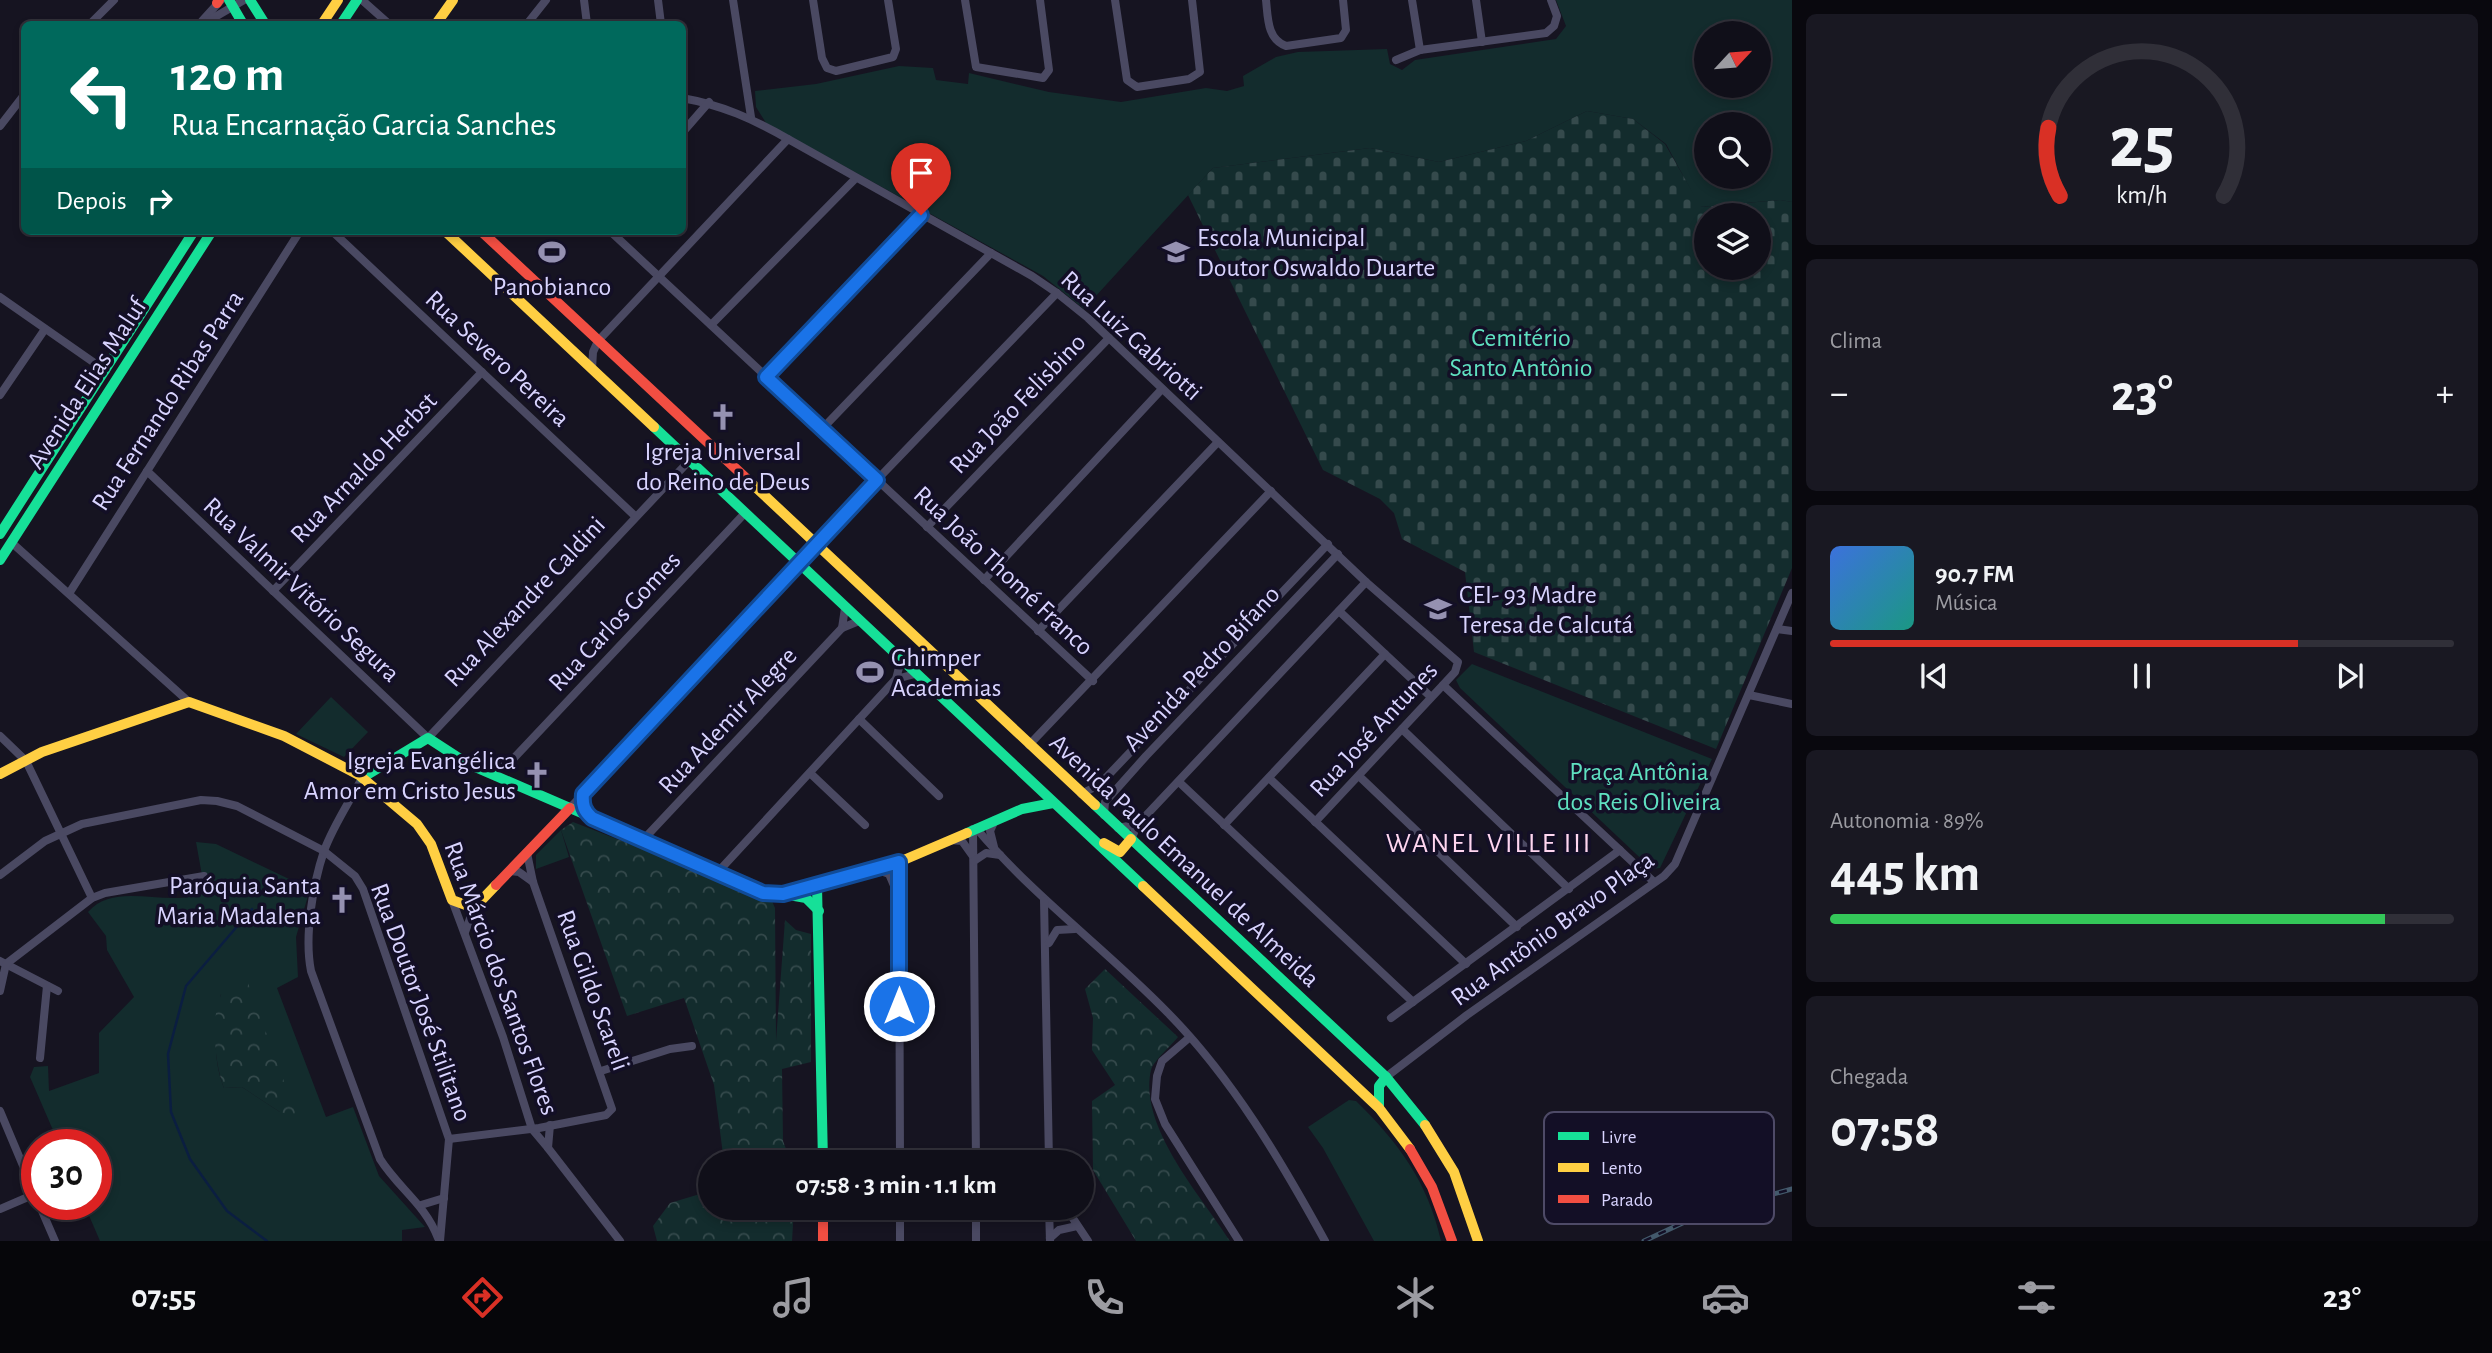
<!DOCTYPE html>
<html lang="pt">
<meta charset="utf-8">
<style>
body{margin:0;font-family:"Alegreya Sans",sans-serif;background:#191822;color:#f1f3f6;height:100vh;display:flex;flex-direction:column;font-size:26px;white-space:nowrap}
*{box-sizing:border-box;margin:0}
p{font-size:23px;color:#9c9ca2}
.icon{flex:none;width:38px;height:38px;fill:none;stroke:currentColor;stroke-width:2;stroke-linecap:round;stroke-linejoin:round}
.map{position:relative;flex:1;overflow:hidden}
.panel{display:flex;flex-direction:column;gap:14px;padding:14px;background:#09080e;width:700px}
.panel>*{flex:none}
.banner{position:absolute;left:21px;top:21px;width:665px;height:214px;border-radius:10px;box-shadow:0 4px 10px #0003,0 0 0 2px #302f38;background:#00695c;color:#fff;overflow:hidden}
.needle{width:46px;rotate:64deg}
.buttons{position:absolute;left:1694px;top:21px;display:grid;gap:14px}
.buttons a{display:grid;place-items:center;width:77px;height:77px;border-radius:50%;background:#100f19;box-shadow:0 4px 10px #0003,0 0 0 2px #302f38;font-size:35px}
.speed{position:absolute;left:21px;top:1129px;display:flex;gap:14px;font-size:35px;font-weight:700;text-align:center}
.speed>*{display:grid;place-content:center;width:91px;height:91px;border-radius:50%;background:#100f19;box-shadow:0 4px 10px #0003,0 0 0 2px #302f38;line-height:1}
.speed .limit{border:10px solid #d22;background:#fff;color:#111}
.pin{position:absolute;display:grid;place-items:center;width:60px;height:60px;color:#fff;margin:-72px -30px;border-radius:50% 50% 50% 0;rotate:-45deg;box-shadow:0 0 7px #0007}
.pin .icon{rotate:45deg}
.me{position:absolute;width:77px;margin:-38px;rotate:0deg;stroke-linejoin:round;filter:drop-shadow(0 0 5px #0008)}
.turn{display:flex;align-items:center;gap:24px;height:147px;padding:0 35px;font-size:32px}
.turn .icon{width:91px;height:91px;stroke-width:2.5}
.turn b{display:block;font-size:49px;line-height:60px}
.then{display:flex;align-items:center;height:66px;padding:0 35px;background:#0003;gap:14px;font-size:26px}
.big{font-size:52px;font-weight:600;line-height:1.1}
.panel .widget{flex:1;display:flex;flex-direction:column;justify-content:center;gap:10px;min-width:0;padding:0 24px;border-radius:10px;background:#191822}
.panel .dial{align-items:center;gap:0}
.dial svg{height:182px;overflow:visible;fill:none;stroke:#302f38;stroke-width:7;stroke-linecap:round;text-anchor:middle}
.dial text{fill:#f1f3f6;stroke:none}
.song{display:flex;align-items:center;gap:21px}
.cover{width:84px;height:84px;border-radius:10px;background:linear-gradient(135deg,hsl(220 70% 55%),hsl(170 70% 35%))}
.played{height:7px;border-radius:4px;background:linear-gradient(90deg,#d93025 75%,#302f38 75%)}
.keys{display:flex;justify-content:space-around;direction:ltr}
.heat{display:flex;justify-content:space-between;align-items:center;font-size:38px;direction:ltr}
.charge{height:10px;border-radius:5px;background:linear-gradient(90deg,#34c759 89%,#302f38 0)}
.trip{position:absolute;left:698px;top:1150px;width:396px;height:70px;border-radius:35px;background:#100f19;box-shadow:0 4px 10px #0003,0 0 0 2px #302f38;font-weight:600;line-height:70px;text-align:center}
.tabs{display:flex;height:112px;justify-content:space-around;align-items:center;background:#06060a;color:#9c9ca2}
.tabs .icon{width:49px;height:49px}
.tabs .selected{color:#d93025}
.tabs b{font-size:32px;color:#f1f3f6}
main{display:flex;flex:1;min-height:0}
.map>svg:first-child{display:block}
.green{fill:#132c2d;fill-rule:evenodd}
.forest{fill:url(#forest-crowns)}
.cemetery{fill:url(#cemetery-stones);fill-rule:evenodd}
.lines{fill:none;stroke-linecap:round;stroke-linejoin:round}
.stream{stroke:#0b1e41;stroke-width:2.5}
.street{stroke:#4a4962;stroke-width:8}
.fast{stroke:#16e098;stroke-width:10}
.slow{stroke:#ffcf43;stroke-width:10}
.jam{stroke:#f24e42;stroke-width:10}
.rail-casing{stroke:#43596b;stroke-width:5}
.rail{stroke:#130f26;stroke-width:2.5;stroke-dasharray:8;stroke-linecap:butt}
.route-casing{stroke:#114b97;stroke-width:18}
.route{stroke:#1a73e8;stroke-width:12}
.labels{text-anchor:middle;stroke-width:7;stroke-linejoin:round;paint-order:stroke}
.poi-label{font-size:26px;fill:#d9d4ff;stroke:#130f26;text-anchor:start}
.street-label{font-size:26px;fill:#d9d4ff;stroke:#130f26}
.park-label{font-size:26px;fill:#5fe0c0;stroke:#130f26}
.neighbourhood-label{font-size:28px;letter-spacing:2px;fill:#ffd6f0;stroke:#130f26}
.key{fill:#130f26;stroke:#4e4a67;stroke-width:2}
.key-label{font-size:19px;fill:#d9d4ff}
</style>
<main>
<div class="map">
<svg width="1792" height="1241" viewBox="0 0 1792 1241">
<defs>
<pattern id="forest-crowns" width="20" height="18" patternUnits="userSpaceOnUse" patternTransform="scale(1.75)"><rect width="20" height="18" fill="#132c2d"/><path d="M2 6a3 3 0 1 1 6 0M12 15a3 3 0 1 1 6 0" fill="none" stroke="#354a4c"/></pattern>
<pattern id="cemetery-stones" width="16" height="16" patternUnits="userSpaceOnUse" patternTransform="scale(1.75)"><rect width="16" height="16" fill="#132c2d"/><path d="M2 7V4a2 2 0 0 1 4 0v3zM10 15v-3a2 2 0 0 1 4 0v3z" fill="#354a4c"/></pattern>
</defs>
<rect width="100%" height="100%" fill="#161421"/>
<g class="green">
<path d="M1556,0H1792V202L1780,200L1700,207L1666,144L1633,119L1587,111L1526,141L1439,162L1370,148L1213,168L1084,309L1043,276L766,123L756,107L755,91L816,84L899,66L933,68L936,80L968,84L969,73L1049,92L1121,102L1206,88L1227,91L1244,86L1243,76L1276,57L1298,52L1387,49L1390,64L1402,70L1415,60L1556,39L1566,26ZM1706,33H1759V86H1706ZM1706,124H1759V177H1706Z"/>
<path d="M1472,664L1712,759L1660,868L1652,869L1460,688L1456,680Z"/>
<path d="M331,697L368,732L344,757L296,734Z"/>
<path d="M561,830L569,857L536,869V855Z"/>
<path d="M196,842L216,844L310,889L296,937L298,977L277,988L326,1117L353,1107L379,1176L425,1227L402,1230V1241H100L84,1204H96V1144H59L30,1077L34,1067L48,1066L49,1091L99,1073V1033L134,997L107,950L106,936L88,912C116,879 170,910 205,892ZM221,994L280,1112L242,1087L224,1088C212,1058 215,1026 221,994Z"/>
<path d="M1349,1100L1356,1101C1398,1142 1428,1182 1441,1241H1374L1323,1148L1308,1127Z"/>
</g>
<g class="forest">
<path d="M573,822L771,899L775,908L776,1041L785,920L796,930L811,934V1062L782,1069L783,1141L791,1162H724L714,1085L684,998L627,1016L561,830Z"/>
<path d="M1105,969L1178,1037C1171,1046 1154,1060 1151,1070C1138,1126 1201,1196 1230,1241H1136L1093,1170L1092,1101L1115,1085L1092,1050L1093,1018L1085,989Z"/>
<path d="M243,979L248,983L297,1117L280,1112L242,1087L224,1088C215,1065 210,1019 221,995C225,986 234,982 243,979Z"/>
<path d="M710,1191V1208H794L792,1241H657L653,1226L670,1203Z"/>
</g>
<path class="cemetery" d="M1587,111L1633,119L1665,144L1701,207L1780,200L1792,202V568L1716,749L1474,652L1465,572L1402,539L1394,513L1380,499L1323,470L1188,195L1213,168L1370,148L1439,162L1526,141ZM1706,215H1759V268H1706Z"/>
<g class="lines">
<path class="stream" d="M252,909L186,986L168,1054L171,1112L190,1159L227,1211L267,1241"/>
<g class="street">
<path d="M362,0L389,24"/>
<path d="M584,0L587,24"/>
<path d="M658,0L661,24"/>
<path d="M733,0L751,117"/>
<path d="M813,0L822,58L827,68L836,71L893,57L896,49L888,0"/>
<path d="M965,0L976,67L1043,78L1049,70L1040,0"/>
<path d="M1115,0L1127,80L1137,87L1189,79L1200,72L1192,0"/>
<path d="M1266,0C1268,18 1267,39 1286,46L1341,38L1346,30L1343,0"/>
<path d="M1412,0L1420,50"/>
<path d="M1476,0L1482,42"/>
<path d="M202,21L221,0"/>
<path d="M90,24L114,0"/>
<path d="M203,24L244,0"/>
<path d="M527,24L546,0"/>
<path d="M1396,60L1420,50L1546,33L1554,26L1557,16L1551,0"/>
<path d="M682,98C722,105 753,119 788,139"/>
<path d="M0,126L24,95"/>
<path d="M682,133L709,102"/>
<path d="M332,231L635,516"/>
<path d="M610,231L1093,681"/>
<path d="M0,297L106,371"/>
<path d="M711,325L855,179"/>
<path d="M592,369L593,352L598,341L788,139L1032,276L1057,293L1088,318L1366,582L1458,662L1455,672L1443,685L1315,822"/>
<path d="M766,377L921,215"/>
<path d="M0,395L45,329"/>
<path d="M822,429L991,253"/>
<path d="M147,471L428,738L689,461"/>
<path d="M927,527L1109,338"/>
<path d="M11,542L189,702"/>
<path d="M984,580L1162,389"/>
<path d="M273,591L482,372"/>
<path d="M70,592L300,231"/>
<path d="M845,608L842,628L859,621"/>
<path d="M1339,611L1431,697"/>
<path d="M1777,629L1792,631"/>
<path d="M1038,631L1218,442"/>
<path d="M901,660L896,679L915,674"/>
<path d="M1443,685L1654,882"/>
<path d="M1749,695L1792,704"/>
<path d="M859,719L939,796"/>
<path d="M1402,729L1569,889"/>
<path d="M0,736L26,761L92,898"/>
<path d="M1029,745L1271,491"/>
<path d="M810,773L865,825"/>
<path d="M492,774L514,758L745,513"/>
<path d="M1359,776L1517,927"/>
<path d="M362,778C350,801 333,826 324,851C313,884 304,936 311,971L380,1159C399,1189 425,1204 438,1238"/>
<path d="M1269,778L1466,964"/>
<path d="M1179,782L1413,1002"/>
<path d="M1081,794L1099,785L1328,544"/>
<path d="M570,808L792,568L1057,293"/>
<path d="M1104,815L1105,802L1146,756L1338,554"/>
<path d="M1138,824L1366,582"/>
<path d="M1224,825L1385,654"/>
<path d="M976,828C1034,897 1106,949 1168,1013C1233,1079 1281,1161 1325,1241"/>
<path d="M1118,828L1138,824L1131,839"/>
<path d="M973,829L976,1162"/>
<path d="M950,840L962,841L972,855"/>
<path d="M642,841L842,628"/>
<path d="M994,847L990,831L995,820"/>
<path d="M974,861L986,853L1000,855"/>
<path d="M899,862L900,1162"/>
<path d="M878,870L889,874L895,888"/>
<path d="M510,871L519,872L533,882"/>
<path d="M717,873L896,679"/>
<path d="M0,875L45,841L82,824L201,800L217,801L237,806L324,851L355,876L363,889L449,1139L440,1241"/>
<path d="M452,900L503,1037L532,1129L548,1148L550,1125"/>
<path d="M1044,900L1049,1162"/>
<path d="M465,932L474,908"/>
<path d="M1049,943L1057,930L1075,929"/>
<path d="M0,961L58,991"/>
<path d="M0,991L6,964L92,898L105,893L204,876"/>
<path d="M1391,1018L1620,850"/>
<path d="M1190,1037L1162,1061L1157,1076L1155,1099L1165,1124L1239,1241"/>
<path d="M40,1058L47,986"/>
<path d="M601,1071L670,1049L692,1046"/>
<path d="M1386,1077L1467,1015L1664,876L1675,864L1792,593"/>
<path d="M0,1111L37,1199"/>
<path d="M449,1139L539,1128L606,1115L612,1109L533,882L527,853"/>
<path d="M548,1148L620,1241"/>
<path d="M39,1204L55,1241"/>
<path d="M421,1205L444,1198"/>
<path d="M976,1208V1241"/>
<path d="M1049,1208L1050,1241"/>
<path d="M1066,1208L1088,1241"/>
<path d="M0,1209L35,1194"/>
<path d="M1050,1238L1059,1230L1077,1226"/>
<path d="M900,1241V1208"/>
</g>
<g class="fast">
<path d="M229,0L243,24"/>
<path d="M250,0L265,24"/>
<path d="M341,24L357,0"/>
<path d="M654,427L1143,886"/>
<path d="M0,534L194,231"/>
<path d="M0,560L212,231"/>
<path d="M362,778L428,738L468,764L644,840"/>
<path d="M1095,805L1386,1077L1425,1125"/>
<path d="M967,833L1022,809L1053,803"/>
<path d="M817,886L823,1162"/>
<path d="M789,895L806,898L819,911"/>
<path d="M1379,1108V1086L1386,1077"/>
</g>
<g class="slow">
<path d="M322,24L338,0"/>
<path d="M436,24L453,0"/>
<path d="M445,231L654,427"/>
<path d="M748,480L1095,805"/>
<path d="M0,774L42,752L189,702L284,736L359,775L417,824L431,844L452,900L474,908L496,885"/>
<path d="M644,840L773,895L899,862L967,833"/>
<path d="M1104,843L1120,852L1131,839"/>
<path d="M1143,886L1379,1108L1410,1149"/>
<path d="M1425,1125L1454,1172L1478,1241"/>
</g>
<g class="jam">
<path d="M217,3L219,0"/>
<path d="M481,231L748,480"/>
<path d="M496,885L570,808"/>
<path d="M1410,1149L1432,1187L1452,1241"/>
<path d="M823,1208V1241"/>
</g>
<defs>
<path id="rail" d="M1644,1241L1704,1213L1792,1189"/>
</defs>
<use href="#rail" class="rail-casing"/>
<use href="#rail" class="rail"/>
</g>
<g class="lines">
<defs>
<path id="route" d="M899,1006V862L783,894L763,893L592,818C584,811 582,805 583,794L877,480L766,377L921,215"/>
</defs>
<use href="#route" class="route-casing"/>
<use href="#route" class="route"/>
</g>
<defs>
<symbol id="stadium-bare" viewBox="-9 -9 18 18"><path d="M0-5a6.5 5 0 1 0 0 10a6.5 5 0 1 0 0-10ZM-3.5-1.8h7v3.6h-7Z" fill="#9591b1" stroke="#130f26" stroke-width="2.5" paint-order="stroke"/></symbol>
<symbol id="school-bare" viewBox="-9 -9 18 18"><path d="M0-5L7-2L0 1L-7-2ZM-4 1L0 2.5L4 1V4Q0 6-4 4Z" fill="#9591b1" stroke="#130f26" stroke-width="2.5" paint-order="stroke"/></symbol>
<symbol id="church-bare" viewBox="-9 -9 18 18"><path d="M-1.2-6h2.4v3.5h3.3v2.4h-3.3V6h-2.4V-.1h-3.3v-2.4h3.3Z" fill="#9591b1" stroke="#130f26" stroke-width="2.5" paint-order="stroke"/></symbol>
</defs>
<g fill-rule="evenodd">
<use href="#stadium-bare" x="533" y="233" width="38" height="38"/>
<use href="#school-bare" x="1157" y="233" width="38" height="38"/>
<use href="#church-bare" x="704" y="398" width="38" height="38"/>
<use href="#school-bare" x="1419" y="590" width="38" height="38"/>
<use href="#stadium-bare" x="851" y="653" width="38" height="38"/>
<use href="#church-bare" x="518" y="756" width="38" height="38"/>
<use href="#church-bare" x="323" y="881" width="38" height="38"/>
</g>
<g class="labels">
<g class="poi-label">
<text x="1197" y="246">Escola Municipal<tspan x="1197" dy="30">Doutor Oswaldo Duarte</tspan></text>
<text x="552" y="295" text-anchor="middle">Panobianco</text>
<text x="723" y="460" text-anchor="middle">Igreja Universal<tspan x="723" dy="30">do Reino de Deus</tspan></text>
<text x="1459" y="603">CEI- 93 Madre<tspan x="1459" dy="30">Teresa de Calcutá</tspan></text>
<text x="891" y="666">Ghimper<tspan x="891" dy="30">Academias</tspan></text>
<text x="516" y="769" text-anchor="end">Igreja Evangélica<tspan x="516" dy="30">Amor em Cristo Jesus</tspan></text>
<text x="321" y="894" text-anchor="end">Paróquia Santa<tspan x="321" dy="30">Maria Madalena</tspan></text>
</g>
<g class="street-label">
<text transform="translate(1132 335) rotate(42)" y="9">Rua Luiz Gabriotti</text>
<text transform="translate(498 358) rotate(43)" y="9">Rua Severo Pereira</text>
<text transform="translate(86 383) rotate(-57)" y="9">Avenida Elias Maluf</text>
<text transform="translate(167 400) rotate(-57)" y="9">Rua Fernando Ribas Parra</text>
<text transform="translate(1017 403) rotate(-46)" y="9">Rua João Felisbino</text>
<text transform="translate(363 467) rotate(-46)" y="9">Rua Arnaldo Herbst</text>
<text transform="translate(1004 570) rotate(43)" y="9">Rua João Thomé Franco</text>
<text transform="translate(302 589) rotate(43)" y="9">Rua Valmir Vitório Segura</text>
<text transform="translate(524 601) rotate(-47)" y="9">Rua Alexandre Caldini</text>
<text transform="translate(614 621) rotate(-47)" y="9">Rua Carlos Gomes</text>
<text transform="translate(1201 668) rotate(-47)" y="9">Avenida Pedro Bifano</text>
<text transform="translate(727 720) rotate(-47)" y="9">Rua Ademir Alegre</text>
<text transform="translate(1373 729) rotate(-47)" y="9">Rua José Antunes</text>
<text transform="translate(1185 860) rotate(43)" y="9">Avenida Paulo Emanuel de Almeida</text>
<text transform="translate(1552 928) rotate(-36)" y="9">Rua Antônio Bravo Plaça</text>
<text transform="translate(502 978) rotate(70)" y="9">Rua Márcio dos Santos Flores</text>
<text transform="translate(594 990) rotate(70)" y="9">Rua Gildo Scareli</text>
<text transform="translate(422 1002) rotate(70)" y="9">Rua Doutor José Stilitano</text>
</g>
<g class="park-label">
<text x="1521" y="346">Cemitério<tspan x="1521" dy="30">Santo Antônio</tspan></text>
<text x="1639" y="780">Praça Antônia<tspan x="1639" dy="30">dos Reis Oliveira</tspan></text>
</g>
<g class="neighbourhood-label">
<text x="1489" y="852">WANEL VILLE III</text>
</g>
</g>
<rect x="1544" y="1112" width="230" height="112" rx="10" class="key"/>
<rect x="1558" y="1132" width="31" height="8" fill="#16e098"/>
<rect x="1558" y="1163" width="31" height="9" fill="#ffcf43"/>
<rect x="1558" y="1195" width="31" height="8" fill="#f24e42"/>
<g class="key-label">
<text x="1601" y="1143">Livre</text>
<text x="1601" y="1174">Lento</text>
<text x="1601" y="1206">Parado</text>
</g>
</svg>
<div class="buttons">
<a><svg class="needle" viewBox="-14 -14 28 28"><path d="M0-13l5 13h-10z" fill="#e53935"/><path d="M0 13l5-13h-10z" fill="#9c9ca2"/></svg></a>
<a><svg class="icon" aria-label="search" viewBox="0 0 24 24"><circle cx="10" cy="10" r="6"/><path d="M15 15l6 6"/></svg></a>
<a><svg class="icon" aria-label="layers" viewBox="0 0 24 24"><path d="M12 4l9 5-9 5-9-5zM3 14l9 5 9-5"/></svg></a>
</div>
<div class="speed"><div class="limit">30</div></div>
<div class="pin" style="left:921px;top:215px;background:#d93025"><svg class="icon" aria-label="arrive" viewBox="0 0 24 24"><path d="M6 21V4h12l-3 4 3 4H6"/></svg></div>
<svg class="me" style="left:899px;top:1006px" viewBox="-20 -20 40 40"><circle r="17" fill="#1a73e8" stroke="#fff" stroke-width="3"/><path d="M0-11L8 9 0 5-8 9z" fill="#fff"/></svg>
<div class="trip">07:58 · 3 min · 1.1 km</div>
<div class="banner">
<div class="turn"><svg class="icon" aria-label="left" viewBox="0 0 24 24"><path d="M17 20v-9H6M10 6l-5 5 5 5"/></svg><div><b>120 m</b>Rua Encarnação Garcia Sanches</div></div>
<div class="then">Depois<svg class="icon" aria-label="right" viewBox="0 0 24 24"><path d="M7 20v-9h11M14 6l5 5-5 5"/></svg></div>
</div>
</div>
<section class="panel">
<div class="widget dial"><svg viewBox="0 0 100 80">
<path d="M14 69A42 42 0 1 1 86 69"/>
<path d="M14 69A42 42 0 0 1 9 39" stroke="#d93025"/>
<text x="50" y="56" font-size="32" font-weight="700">25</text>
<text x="50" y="72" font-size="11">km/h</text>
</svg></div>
<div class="widget"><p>Clima</p>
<div class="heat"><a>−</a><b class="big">23°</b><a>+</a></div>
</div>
<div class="widget">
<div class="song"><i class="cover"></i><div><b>90.7 FM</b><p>Música</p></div></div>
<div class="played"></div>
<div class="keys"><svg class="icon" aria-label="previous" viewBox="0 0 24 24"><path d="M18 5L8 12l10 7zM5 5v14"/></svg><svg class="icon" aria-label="pause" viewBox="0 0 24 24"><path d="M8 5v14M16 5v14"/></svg><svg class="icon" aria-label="next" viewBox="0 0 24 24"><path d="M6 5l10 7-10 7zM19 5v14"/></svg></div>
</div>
<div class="widget"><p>Autonomia · 89%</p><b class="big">445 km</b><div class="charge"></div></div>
<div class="widget"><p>Chegada</p><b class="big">07:58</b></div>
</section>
</main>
<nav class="tabs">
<b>07:55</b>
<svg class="icon selected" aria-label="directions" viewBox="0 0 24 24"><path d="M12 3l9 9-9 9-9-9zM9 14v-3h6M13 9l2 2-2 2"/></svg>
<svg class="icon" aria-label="music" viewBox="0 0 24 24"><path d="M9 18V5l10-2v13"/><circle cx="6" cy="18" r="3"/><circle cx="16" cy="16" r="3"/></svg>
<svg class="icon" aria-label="phone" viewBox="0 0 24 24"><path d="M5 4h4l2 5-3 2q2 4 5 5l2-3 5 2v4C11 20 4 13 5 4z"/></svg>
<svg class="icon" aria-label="climate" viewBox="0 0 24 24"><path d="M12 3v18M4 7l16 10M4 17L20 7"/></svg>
<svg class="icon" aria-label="car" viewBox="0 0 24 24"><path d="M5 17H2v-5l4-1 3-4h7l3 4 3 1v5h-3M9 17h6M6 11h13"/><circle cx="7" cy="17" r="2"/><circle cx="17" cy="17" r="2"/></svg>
<svg class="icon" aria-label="filters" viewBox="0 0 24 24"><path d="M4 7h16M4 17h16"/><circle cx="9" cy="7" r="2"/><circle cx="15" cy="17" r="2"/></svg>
<b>23°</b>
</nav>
